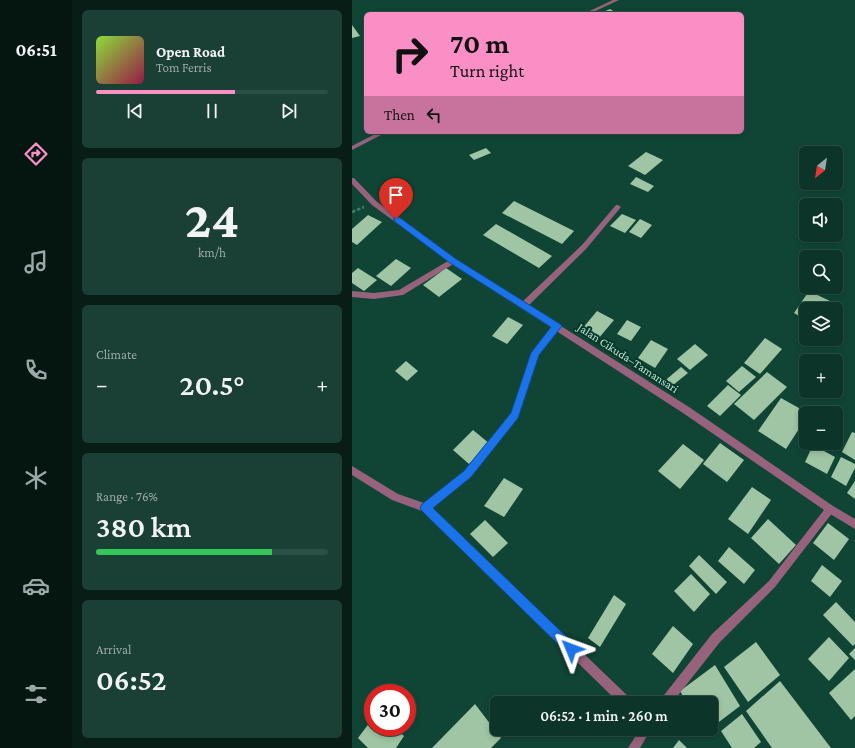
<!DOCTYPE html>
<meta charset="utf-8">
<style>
body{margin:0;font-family:"Crimson Pro",serif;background:#1a3f34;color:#f1f3f6;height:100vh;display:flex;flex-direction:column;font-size:15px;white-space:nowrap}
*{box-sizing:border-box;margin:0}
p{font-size:13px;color:#9aaaa8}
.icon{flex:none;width:22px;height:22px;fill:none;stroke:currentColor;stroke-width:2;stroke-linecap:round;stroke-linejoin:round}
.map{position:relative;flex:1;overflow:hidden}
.details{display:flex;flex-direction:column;gap:10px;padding:10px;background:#071d16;width:280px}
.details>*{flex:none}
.banner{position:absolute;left:12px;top:12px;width:380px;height:122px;border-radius:6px;box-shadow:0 2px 6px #0003,0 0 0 1px #2c4f45;background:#fa8fc6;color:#111;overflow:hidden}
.needle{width:26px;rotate:210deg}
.fabs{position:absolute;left:447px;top:146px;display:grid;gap:8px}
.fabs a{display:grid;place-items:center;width:44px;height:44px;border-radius:6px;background:#0c3428;box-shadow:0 2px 6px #0003,0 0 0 1px #2c4f45;font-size:20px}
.speed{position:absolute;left:12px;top:684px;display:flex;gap:8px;font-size:20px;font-weight:700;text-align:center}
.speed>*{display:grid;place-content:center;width:52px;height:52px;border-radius:50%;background:#0c3428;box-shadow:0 2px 6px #0003,0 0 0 1px #2c4f45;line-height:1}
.speed .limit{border:6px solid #d22;background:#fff;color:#111}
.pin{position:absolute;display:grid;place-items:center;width:34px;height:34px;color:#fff;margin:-41px -17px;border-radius:50% 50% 50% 0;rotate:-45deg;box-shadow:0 0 4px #0007}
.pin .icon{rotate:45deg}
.me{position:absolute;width:44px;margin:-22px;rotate:314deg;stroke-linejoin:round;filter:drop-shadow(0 0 3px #0008)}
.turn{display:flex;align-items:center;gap:14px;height:84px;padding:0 20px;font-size:18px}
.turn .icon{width:52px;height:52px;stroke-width:2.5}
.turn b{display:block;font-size:28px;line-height:34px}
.then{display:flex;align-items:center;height:38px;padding:0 20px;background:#0003;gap:8px;font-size:15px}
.big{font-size:30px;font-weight:600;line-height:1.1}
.details .card{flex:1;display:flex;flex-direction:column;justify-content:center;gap:6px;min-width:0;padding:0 14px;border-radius:6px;background:#1a3f34}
.details .dial{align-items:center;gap:0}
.dial b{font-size:52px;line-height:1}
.song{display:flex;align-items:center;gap:12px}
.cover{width:48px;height:48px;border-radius:6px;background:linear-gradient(135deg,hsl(90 70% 55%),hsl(340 70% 35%))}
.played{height:4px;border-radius:2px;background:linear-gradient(90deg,#fa8fc6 60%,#2c4f45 60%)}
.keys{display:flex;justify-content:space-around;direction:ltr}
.heat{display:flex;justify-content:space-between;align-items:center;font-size:22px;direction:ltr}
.charge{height:6px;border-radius:3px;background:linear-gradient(90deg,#34c759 76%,#2c4f45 0)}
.trip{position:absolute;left:138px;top:696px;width:228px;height:40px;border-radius:6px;background:#0c3428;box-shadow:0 2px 6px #0003,0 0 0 1px #2c4f45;font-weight:600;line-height:40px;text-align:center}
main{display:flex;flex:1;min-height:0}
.tabs{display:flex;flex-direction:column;width:72px;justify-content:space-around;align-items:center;background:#051510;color:#9aaaa8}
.tabs .icon{width:28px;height:28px}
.tabs .on{color:#fa8fc6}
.tabs b{font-size:18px;color:#f1f3f6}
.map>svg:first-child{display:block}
.building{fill:#9fc5a4}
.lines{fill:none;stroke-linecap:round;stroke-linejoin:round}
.path{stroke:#4c7869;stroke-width:2.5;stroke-dasharray:3.5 2;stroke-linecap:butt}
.minor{fill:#97627c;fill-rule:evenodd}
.tertiary{fill:#97627c;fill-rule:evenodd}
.route{fill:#1a73e8;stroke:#114b97}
.labels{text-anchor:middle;stroke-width:4;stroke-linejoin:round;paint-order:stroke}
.street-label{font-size:12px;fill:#c6e0d5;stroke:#013a2b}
</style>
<main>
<nav class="tabs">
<b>06:51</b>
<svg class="icon on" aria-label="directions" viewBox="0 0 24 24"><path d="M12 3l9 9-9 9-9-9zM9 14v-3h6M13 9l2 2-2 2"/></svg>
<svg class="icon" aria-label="music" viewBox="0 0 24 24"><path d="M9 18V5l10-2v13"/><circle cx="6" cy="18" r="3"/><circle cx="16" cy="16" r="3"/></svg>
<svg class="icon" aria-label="phone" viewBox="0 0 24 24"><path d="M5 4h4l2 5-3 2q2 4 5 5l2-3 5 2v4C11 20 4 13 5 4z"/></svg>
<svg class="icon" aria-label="climate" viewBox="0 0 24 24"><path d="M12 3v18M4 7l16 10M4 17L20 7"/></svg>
<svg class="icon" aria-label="car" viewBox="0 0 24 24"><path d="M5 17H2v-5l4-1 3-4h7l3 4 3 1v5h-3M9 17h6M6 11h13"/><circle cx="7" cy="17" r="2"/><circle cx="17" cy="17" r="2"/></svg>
<svg class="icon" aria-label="filters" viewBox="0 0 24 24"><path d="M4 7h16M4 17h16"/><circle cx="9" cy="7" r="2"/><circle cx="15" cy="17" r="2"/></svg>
</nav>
<section class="details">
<div class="card">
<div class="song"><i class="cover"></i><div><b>Open Road</b><p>Tom Ferris</p></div></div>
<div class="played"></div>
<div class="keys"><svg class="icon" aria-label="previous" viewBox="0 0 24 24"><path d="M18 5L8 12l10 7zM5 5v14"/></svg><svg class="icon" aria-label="pause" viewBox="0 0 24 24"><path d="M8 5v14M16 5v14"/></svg><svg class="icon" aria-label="next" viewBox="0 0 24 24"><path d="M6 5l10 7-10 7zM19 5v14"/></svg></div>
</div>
<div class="card dial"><b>24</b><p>km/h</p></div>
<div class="card"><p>Climate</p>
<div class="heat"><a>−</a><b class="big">20.5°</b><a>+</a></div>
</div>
<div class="card"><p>Range · 76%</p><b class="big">380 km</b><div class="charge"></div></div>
<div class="card"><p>Arrival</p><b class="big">06:52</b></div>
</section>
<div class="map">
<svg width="503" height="748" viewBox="0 0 503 748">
<rect width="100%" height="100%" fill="#104535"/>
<g class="building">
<path d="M258,9L266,14H247Z"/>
<path d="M0,25L8,36L0,38Z"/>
<path d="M134,148L139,153L122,160L117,155Z"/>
<path d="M294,152L311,160L293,175L276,166Z"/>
<path d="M284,177L302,186L296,192L278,184Z"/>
<path d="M162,201L222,231L210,244L150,213Z"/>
<path d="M270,214L284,220L273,233L258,226Z"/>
<path d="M16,215L30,222L5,245L0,242V229Z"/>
<path d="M288,219L300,225L289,238L277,232Z"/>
<path d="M144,224L200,256L187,268L131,235Z"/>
<path d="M44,259L59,268L39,286L24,276Z"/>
<path d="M6,268L25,280L12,291L0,283V273Z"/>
<path d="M94,268L110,279L87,297L71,285Z"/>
<path d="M457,291L478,301L473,309H454V320L442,313Z"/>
<path d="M245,311L262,320L246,339L230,329Z"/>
<path d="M156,317L171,325L155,344L140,336Z"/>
<path d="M275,320L289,327L279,341L265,334Z"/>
<path d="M413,338L430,349L408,374L392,363Z"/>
<path d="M299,340L316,349L303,368L286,358Z"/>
<path d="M343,344L356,355L338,370L325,359Z"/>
<path d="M54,361L66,371L55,381L43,371Z"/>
<path d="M390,366L404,377L387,392L374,381Z"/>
<path d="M329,367L336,373L315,390L309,384Z"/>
<path d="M415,372L435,387L402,420L382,404Z"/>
<path d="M376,385L389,395L368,416L355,406Z"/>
<path d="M429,398L454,412V418L434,449L406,431Z"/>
<path d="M121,430L138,444L117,464L101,450Z"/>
<path d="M500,432L503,433V460L490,452Z"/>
<path d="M368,443L392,460L375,482L351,464Z"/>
<path d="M331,444L352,460L328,489L306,471Z"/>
<path d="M461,445L483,457L475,474L453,462Z"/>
<path d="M489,457L503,464V468L494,486L479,477Z"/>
<path d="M152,478L171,489L152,517L132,506Z"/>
<path d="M503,481V499L495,493Z"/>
<path d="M400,487L419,500L396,534L376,519Z"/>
<path d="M416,519L444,545L427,564L399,538Z"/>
<path d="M133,520L156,543L141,557L118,534Z"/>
<path d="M476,523L497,539L482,560L461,543Z"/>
<path d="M377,547L403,570L392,584L366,561Z"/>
<path d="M347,555L375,582L364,594L337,566Z"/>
<path d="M470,565L490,581L478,597L459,581Z"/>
<path d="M339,574L358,594L342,612L322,591Z"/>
<path d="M262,595L274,604L248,647L236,638Z"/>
<path d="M484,602L503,622V644L501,646L471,615Z"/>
<path d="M321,626L341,644L321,673L300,654Z"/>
<path d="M477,637L497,658L477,681L456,659Z"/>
<path d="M404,642L428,675L396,702L372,667Z"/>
<path d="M503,648V660L497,654Z"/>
<path d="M363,665L388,706L359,728V703H335L328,691Z"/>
<path d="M503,669V716L499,720L477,693Z"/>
<path d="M428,681L479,748H420L394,711Z"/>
<path d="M123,704L149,738L139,748H80Z"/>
<path d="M390,714L409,742L402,748H380L369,731Z"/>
<path d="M21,718V727H42L52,736L44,748H16L6,738Z"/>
<path d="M327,740L335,748H321Z"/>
</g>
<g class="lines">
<path class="path" d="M0,212L12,207"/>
<g class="minor">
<path d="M261,0H267L237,14H231Z"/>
<path d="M27,132H35L0,150V146Z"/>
<path d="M264,205H266L269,207L234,249L175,307H169L168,305L169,303L230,245Z"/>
<path d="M101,258L103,259L105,261L103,263L51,295L22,299L0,297V291L22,293L47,290Z"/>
<path d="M205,323L209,326L208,328L186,354L166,418L119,477L80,508L279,699L280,703H267L70,511L40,500L0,475V466L46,494L72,503L113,471L159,413L179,353L202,324Z"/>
<path d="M478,505L481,506L483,509L481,512L423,587L368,642L320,703H308L309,699L360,634L417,581L475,506Z"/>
<path d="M288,729H299L288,748H276Z"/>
</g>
<path class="tertiary" d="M0,178H2L24,201L103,259L337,407L481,506L503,519V529L475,512L331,413L99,263L20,205L0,184Z"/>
</g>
<path class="route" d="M42,217H47L104,259L208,324L210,326L187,355L166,418L119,477L81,508L223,645L225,649L223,653L219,655L215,653L70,511L68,508L70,504L112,471L159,413L179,353L199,327L98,263L42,221Z"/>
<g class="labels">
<g class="street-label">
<text transform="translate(276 358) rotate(33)" y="4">Jalan Cikuda–Tamansari</text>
</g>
</g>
</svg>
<div class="fabs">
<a><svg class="needle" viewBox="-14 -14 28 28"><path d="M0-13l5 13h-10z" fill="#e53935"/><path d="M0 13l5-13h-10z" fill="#9aaaa8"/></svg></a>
<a><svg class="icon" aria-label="sound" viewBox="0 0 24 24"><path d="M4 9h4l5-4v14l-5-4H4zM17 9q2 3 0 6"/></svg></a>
<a><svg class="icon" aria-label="search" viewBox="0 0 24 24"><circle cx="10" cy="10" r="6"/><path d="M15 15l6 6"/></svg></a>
<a><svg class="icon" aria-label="layers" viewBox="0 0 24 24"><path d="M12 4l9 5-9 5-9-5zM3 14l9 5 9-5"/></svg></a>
<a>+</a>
<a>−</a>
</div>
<div class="speed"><div class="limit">30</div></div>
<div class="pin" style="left:44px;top:219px;background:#d93025"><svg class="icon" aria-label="arrive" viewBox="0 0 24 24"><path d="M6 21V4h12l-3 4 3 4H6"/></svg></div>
<svg class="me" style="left:219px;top:649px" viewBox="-20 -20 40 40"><path d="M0-17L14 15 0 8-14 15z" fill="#1a73e8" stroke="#fff" stroke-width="4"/></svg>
<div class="trip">06:52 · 1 min · 260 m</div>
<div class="banner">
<div class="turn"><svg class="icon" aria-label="right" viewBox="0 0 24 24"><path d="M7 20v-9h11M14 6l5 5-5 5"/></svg><div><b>70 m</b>Turn right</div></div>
<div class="then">Then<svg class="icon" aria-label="left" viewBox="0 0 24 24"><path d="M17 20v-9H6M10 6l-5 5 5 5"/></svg></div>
</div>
</div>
</main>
